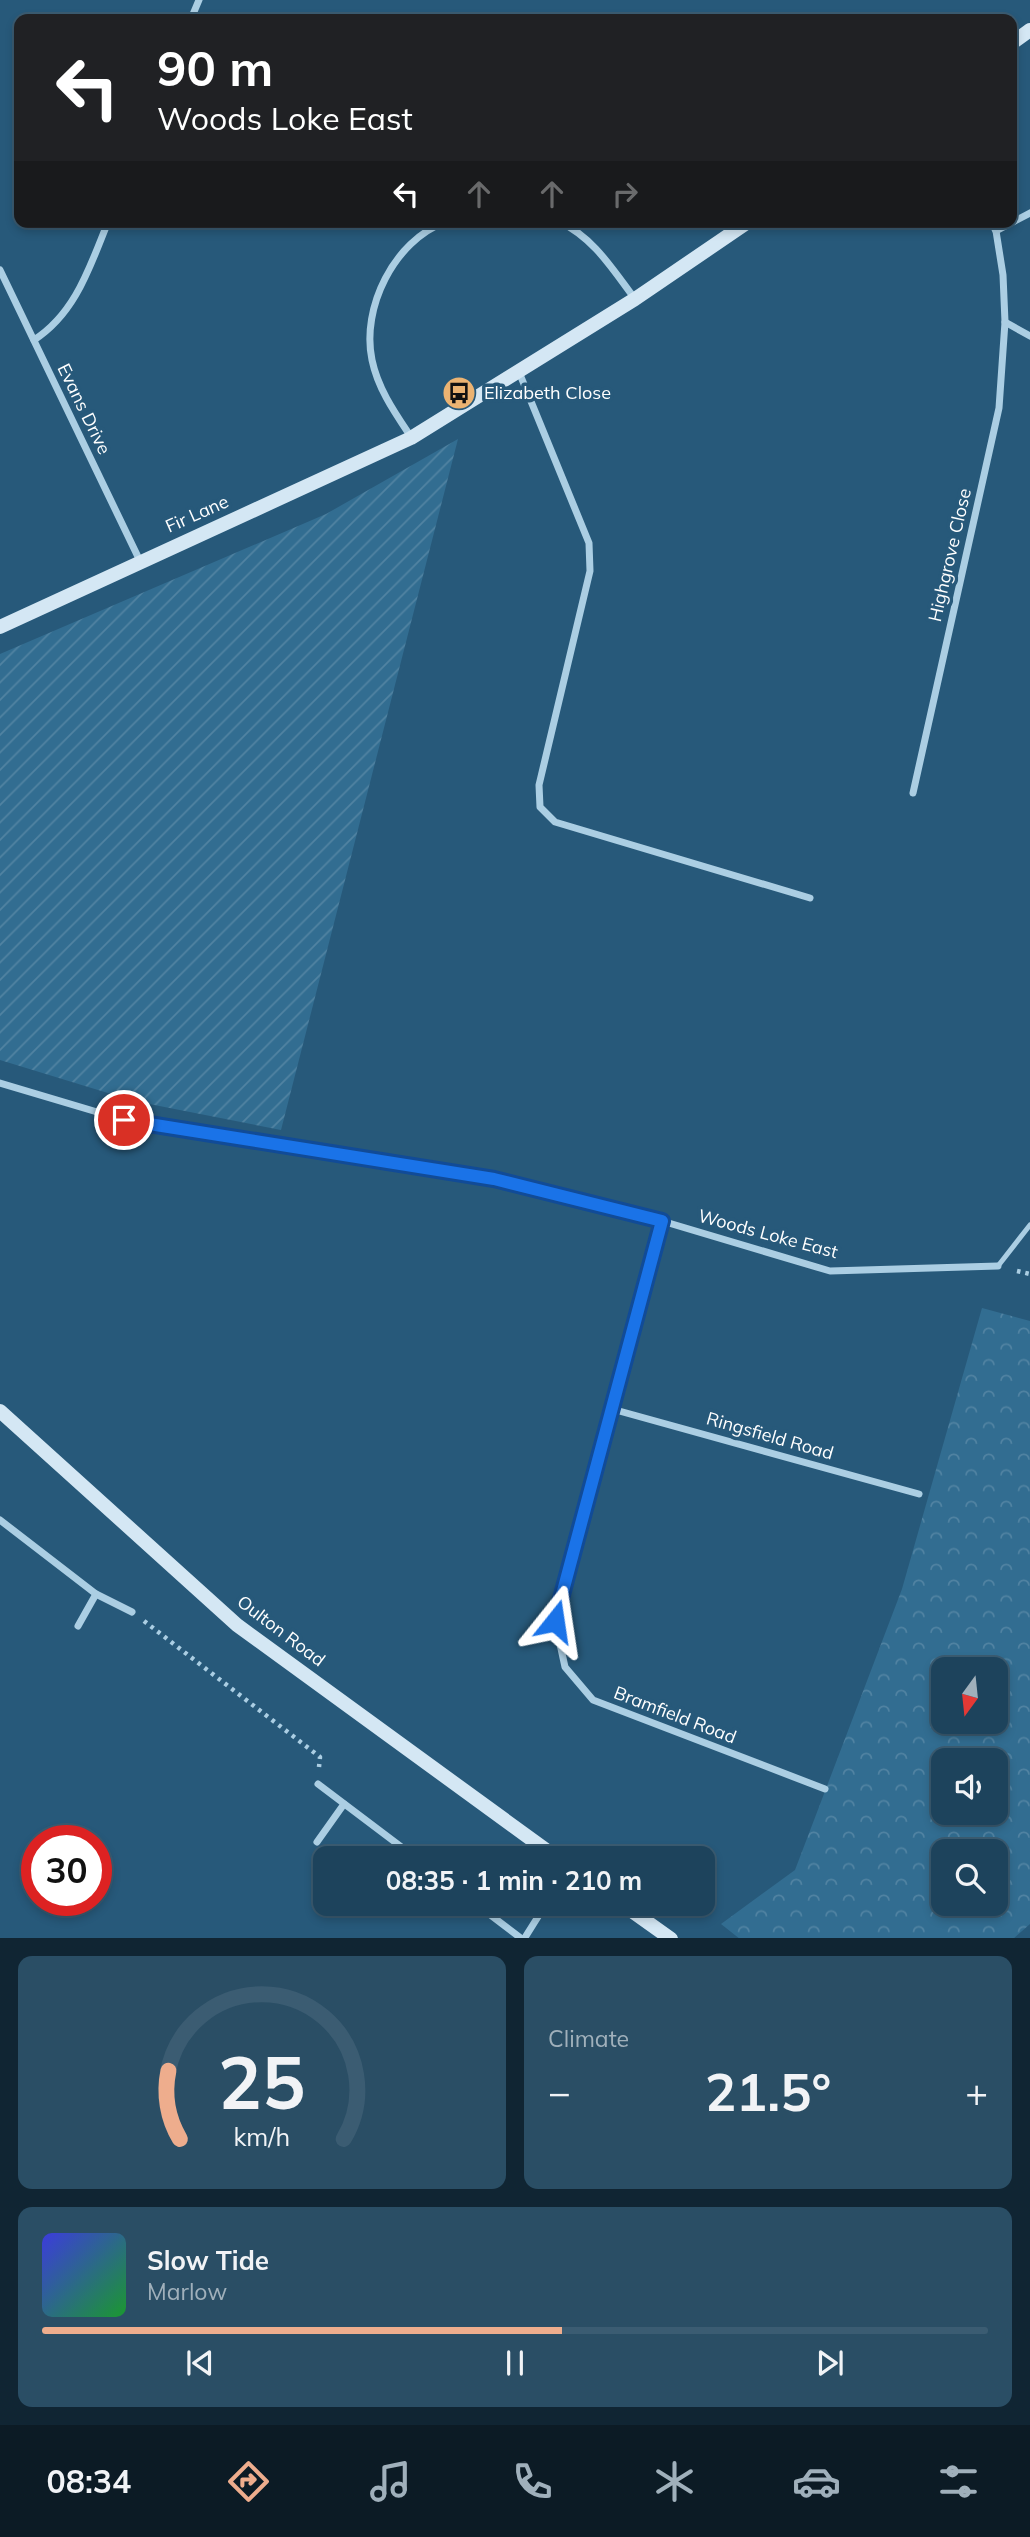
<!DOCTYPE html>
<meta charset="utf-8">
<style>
body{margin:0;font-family:Mulish,sans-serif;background:#2a4e65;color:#f1f3f6;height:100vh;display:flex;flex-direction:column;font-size:26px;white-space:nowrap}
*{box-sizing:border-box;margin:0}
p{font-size:23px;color:#a0b0bb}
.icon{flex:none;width:38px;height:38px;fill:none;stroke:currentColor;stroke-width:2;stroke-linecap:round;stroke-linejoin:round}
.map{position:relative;height:1938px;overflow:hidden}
.details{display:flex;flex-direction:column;gap:18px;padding:18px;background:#102533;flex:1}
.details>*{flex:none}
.hud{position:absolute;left:14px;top:14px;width:1003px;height:214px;border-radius:14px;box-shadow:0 4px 10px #0003,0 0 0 2px #3b5c72;background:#202124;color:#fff;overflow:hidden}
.needle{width:46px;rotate:195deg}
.tools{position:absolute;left:931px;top:1657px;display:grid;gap:14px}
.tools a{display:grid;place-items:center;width:77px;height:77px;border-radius:14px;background:#1d435c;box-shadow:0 4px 10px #0003,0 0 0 2px #3b5c72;font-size:35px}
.speed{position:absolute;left:21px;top:1825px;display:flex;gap:14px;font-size:35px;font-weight:700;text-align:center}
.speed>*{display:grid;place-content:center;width:91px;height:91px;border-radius:50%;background:#1d435c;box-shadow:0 4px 10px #0003,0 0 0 2px #3b5c72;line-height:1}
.speed .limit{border:10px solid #d22;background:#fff;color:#111}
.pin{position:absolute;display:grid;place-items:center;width:60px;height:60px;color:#fff;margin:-30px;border:4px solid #fff;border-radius:50%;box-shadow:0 2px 7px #0007}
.me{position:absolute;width:77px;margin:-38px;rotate:15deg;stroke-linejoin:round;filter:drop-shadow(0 0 5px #0008)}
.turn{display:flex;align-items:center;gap:24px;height:147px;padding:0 28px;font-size:32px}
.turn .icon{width:91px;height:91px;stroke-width:2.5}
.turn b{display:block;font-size:49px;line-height:60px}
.lanes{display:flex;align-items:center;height:66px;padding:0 28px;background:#0003;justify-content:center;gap:35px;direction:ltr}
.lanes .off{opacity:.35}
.big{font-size:52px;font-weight:700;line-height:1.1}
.details .tile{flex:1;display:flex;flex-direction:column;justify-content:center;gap:10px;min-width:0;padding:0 24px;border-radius:14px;background:#2a4e65}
.details .dial{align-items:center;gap:0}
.dial svg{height:182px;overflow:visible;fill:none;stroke:#3b5c72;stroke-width:7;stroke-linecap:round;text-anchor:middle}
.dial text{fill:#f1f3f6;stroke:none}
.song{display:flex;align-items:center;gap:21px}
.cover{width:84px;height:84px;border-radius:10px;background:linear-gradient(135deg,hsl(240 70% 55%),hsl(130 70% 35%))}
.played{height:7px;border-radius:4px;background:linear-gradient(90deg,#eead8d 55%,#3b5c72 55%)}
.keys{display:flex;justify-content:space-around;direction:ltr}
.heat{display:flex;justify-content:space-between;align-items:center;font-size:38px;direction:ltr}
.details .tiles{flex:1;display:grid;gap:18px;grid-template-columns:1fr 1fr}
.tile:last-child{grid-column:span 2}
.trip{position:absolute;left:313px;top:1846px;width:402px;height:70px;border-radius:14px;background:#1d435c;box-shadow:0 4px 10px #0003,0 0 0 2px #3b5c72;font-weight:700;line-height:70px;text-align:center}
.dock{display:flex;height:112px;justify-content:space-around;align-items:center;background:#0c1b25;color:#a0b0bb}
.dock .icon{width:49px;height:49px}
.dock .current{color:#eead8d}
.dock b{font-size:32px;color:#f1f3f6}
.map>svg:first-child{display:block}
.forest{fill:url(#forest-crowns);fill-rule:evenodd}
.garden{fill:url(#garden-furrows)}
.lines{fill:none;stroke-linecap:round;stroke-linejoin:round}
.path{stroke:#abcee3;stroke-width:4.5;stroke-dasharray:3.5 5;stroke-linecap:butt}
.lane{stroke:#abcee3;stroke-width:5}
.street{stroke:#abcee3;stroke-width:7}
.secondary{stroke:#d4e7f4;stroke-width:14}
.route-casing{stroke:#114b97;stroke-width:18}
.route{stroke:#1a73e8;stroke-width:12}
.labels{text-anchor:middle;stroke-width:7;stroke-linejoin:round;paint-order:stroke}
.poi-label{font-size:18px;fill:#fff;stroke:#27597a;text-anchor:start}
.street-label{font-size:18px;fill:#fff;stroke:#27597a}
</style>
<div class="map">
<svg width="1030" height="1939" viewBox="0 0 1030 1939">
<defs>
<pattern id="forest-crowns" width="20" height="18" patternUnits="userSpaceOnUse" patternTransform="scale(1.75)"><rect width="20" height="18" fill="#326d91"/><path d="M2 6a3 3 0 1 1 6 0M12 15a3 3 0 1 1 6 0" fill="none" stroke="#5183a2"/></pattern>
<pattern id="garden-furrows" width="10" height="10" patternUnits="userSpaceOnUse" patternTransform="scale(1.75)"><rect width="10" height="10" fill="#326d91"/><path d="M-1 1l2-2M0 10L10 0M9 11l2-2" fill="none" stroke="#5183a2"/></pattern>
</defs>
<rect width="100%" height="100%" fill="#27597a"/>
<path class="forest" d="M982,1308L1030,1321V1924L1013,1939H740L721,1924L795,1870L902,1589ZM943,1670H996V1722H943ZM943,1760H996V1813H943ZM943,1852H996V1904H943Z"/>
<path class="garden" d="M458,439L281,1130L134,1101L0,1060V654L326,514Z"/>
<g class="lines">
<g class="path">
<path d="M1017,1271L1030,1274"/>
<path d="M144,1621L320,1757L319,1767"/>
</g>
<path class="lane" d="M998,1266L1030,1225"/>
<g class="street">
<path d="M191,19L199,0"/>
<path d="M560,222C594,238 613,270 635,299"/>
<path d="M996,231L1030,213"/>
<path d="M0,270L140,561"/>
<path d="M1005,322L1030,336"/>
<path d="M34,340C76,313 90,266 108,222"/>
<path d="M519,372L589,543L590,571L539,785L540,807L555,822L810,898"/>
<path d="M411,437C395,413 378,389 372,360C361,308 394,241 445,222"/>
<path d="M913,793L999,408L1005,322L1003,275L996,231L991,222"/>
<path d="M0,1083L124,1120L494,1179L662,1221L830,1271L998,1266"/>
<path d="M662,1221L555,1621L565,1667L593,1700L825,1789"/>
<path d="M612,1409L919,1494"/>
<path d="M0,1520L96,1594L132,1612"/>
<path d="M78,1626L96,1594"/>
<path d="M318,1784L416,1858"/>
<path d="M317,1842L344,1804"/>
<path d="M476,1904L522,1939"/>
<path d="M524,1939L546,1904"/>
</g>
<g class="secondary">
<path d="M1012,43L1030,30"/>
<path d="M0,627L411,438L635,299L748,222"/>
<path d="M0,1411L237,1625L557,1858"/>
<path d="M622,1904L671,1939"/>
</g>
</g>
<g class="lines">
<defs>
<path id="route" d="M124,1120L494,1179L662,1221L555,1621"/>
</defs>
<use href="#route" class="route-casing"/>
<use href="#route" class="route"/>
</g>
<defs>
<symbol id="bus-disc" viewBox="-11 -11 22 22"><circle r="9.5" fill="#ebb372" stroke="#27597a"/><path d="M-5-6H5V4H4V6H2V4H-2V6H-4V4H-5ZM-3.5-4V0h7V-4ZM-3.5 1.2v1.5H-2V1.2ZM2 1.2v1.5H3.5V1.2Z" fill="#111"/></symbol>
</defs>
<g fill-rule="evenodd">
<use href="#bus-disc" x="440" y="374" width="38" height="38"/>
</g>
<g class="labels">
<g class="poi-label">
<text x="484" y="399">Elizabeth Close</text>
</g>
<g class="street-label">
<text transform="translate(84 409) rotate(64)" y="6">Evans Drive</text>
<text transform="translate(197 514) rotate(-24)" y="6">Fir Lane</text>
<text transform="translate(950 555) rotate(-77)" y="6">Highgrove Close</text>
<text transform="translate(768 1234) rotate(15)" y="6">Woods Loke East</text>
<text transform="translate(770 1436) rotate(16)" y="6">Ringsfield Road</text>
<text transform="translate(281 1631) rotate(37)" y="6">Oulton Road</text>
<text transform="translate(675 1715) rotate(21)" y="6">Bramfield Road</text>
</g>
</g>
</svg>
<div class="tools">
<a><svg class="needle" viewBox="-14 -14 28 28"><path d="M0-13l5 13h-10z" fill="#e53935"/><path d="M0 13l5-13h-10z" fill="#a0b0bb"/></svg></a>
<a><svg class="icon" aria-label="sound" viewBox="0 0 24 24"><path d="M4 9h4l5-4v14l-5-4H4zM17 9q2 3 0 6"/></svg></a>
<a><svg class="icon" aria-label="search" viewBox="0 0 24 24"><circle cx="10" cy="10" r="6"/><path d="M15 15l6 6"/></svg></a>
</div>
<div class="speed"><div class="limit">30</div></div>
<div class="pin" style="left:124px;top:1120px;background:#d93025"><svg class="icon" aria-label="arrive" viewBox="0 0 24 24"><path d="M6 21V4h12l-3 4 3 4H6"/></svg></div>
<svg class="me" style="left:555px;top:1621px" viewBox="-20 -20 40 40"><path d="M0-17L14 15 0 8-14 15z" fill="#1a73e8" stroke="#fff" stroke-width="4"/></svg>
<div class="trip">08:35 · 1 min · 210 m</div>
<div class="hud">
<div class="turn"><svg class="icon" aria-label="left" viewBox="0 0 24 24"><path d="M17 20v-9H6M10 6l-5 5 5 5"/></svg><div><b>90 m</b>Woods Loke East</div></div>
<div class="lanes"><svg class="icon" aria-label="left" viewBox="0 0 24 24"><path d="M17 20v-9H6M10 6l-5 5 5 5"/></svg><svg class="icon off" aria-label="ahead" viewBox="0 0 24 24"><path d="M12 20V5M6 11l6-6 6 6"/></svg><svg class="icon off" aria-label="ahead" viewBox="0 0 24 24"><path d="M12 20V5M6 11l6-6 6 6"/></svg><svg class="icon off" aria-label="right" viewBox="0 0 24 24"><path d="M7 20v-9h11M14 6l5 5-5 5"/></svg></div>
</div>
</div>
<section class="details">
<div class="tiles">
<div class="tile dial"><svg viewBox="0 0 100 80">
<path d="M14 69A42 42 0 1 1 86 69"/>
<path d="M14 69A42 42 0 0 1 9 39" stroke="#eead8d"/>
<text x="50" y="56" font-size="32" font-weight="700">25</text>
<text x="50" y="72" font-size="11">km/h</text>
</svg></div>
<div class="tile"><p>Climate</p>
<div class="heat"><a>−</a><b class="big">21.5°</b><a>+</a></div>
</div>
<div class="tile">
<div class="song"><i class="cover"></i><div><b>Slow Tide</b><p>Marlow</p></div></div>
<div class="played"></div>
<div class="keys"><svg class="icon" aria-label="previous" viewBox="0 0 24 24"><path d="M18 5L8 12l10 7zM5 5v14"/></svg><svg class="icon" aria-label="pause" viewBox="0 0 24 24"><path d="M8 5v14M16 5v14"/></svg><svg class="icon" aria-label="next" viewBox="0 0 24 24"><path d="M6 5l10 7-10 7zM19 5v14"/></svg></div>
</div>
</div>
</section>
<nav class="dock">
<b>08:34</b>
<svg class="icon current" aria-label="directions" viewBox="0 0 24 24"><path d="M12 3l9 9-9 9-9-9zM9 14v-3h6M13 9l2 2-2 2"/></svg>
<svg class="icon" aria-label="music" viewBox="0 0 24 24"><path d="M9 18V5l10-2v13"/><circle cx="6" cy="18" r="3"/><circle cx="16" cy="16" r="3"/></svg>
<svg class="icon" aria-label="phone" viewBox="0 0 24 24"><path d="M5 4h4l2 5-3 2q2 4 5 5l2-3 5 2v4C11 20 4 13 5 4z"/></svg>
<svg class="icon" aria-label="climate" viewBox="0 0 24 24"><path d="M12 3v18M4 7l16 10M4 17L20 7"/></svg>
<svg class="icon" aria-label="car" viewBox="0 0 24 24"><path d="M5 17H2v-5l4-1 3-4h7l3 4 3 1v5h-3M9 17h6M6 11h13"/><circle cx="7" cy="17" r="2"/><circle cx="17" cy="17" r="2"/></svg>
<svg class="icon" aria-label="filters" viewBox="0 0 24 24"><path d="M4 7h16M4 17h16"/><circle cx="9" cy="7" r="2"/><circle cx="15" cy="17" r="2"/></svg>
</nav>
